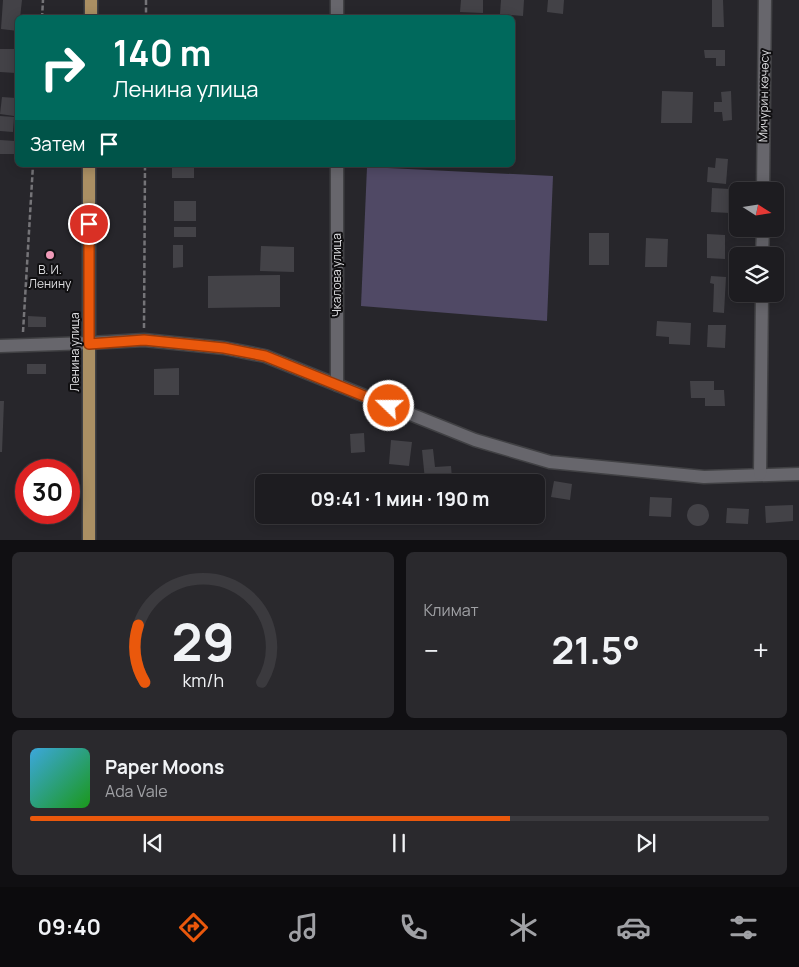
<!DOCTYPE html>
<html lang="ru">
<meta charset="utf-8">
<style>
body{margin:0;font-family:Manrope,sans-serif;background:#2a292d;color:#f1f3f6;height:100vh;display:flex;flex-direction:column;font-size:19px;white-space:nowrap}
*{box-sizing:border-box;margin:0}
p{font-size:16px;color:#a0a1a5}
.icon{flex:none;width:28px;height:28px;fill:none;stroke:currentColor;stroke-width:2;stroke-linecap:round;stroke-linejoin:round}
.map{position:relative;height:540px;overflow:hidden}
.drawer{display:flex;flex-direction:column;gap:12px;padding:12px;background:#100f12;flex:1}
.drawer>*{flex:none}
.top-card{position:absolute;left:15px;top:15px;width:500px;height:152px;border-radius:8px;box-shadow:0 2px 12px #0003,0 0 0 1px #3b3a3e;background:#00695c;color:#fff;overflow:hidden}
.needle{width:32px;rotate:102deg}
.fabs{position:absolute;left:729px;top:182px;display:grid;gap:10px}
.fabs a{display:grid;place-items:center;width:55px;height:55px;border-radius:8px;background:#1d1c20;box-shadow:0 2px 12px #0003,0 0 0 1px #3b3a3e;font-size:25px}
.speed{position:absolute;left:15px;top:459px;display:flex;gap:10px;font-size:25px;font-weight:700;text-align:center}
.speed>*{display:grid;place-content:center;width:65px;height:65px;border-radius:50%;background:#1d1c20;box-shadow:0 2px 12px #0003,0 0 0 1px #3b3a3e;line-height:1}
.speed .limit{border:8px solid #d22;background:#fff;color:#111}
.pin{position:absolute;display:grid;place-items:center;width:42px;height:42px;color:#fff;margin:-21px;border:2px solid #fff;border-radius:50%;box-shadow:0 1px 5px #0007}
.me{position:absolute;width:55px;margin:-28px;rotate:292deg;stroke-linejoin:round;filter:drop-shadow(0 0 4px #0008)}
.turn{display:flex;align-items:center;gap:18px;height:105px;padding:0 15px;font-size:22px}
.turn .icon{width:65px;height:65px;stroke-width:2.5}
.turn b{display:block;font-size:35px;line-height:42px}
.then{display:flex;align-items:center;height:48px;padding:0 15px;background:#0003;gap:10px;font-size:19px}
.big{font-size:38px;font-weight:700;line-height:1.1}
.drawer .card{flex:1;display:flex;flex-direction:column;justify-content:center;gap:8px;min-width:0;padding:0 18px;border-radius:8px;background:#2a292d}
.drawer .dial{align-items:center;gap:0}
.dial svg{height:130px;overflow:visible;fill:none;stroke:#3b3a3e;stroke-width:7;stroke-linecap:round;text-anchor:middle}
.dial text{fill:#f1f3f6;stroke:none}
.song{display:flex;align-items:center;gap:15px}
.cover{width:60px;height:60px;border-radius:8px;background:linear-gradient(135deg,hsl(200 70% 55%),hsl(120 70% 35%))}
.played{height:5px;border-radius:2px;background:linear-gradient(90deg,#ea580c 65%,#3b3a3e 65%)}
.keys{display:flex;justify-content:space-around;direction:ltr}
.heat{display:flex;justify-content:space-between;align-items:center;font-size:28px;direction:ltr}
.drawer .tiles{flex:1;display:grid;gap:12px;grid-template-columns:1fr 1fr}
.card:last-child{grid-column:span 2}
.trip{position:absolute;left:255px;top:474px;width:290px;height:50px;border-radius:8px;background:#1d1c20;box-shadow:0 2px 12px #0003,0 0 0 1px #3b3a3e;font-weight:700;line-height:50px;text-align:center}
.tabs{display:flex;height:80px;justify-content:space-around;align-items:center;background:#0c0b0d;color:#a0a1a5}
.tabs .icon{width:35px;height:35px}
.tabs .on{color:#ea580c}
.tabs b{font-size:22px;color:#f1f3f6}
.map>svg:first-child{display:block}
.green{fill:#504965}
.building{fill:#434247}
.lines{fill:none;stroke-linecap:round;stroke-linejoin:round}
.minor-casing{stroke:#414144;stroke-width:15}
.tertiary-casing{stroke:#414144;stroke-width:15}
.primary-casing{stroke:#414144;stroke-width:15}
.path{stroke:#757478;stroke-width:2.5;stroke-dasharray:5 2.5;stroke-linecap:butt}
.minor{stroke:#67666c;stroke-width:12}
.tertiary{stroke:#67666c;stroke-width:12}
.primary{stroke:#aa8f63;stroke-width:12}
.route-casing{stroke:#983908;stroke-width:12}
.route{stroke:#ea580c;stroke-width:9}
.poi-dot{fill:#ef9ab8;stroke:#100f11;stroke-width:2}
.labels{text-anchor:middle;stroke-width:4;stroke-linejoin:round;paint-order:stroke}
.street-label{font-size:12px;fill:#dedee1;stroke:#100f11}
.poi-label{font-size:12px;fill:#dedee1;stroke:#100f11}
</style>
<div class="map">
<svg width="799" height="540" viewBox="0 0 799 540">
<rect width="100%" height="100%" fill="#27262b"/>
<path class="green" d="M367,167L553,176L547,321L361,306Z"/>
<g class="building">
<path d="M3,0H22L20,18H18V31L1,29Z"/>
<path d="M461,0H483V13L460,12Z"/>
<path d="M501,0H524L523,16L500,14Z"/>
<path d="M548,0H564L563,14L547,12Z"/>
<path d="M712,0H723L724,27H712Z"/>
<path d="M0,49H17L16,73L0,72Z"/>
<path d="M704,50H725V66H716V58H705Z"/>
<path d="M662,91L693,92L692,123H661Z"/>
<path d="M731,91L732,120L723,121L722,112H714V102H722L721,92Z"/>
<path d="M2,97L16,98L14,116L0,114Z"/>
<path d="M0,116L14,117L13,132L0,131Z"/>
<path d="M0,140L15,141V154H0Z"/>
<path d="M716,158L728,159L726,184L707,182L708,167L715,168Z"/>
<rect x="172" y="165" width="22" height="13"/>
<path d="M712,188L730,189V213L711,212Z"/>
<rect x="174" y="201" width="22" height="20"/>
<rect x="174" y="227" width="22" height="10"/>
<rect x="589" y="233" width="20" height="32"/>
<path d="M707,234L725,235V259L707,258Z"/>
<path d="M646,238L668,239L667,267H645Z"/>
<path d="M173,245H183V267L173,268Z"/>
<path d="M261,246L294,247V272L260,271Z"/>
<path d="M280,275V307L208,308V276Z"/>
<path d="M711,276L726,277L724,313L713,312L714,284L710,283Z"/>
<path d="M28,316L46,317V327H28Z"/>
<path d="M657,321L691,323L690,345L669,344V337L656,336Z"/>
<path d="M708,325H726L725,348L707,347Z"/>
<rect x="27" y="364" width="19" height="10"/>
<path d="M179,368V395H154V369Z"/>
<path d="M690,381H714V390H724L725,406H705V398H691Z"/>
<path d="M0,401H4L2,452H0Z"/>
<path d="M364,433L365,452L351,453L350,434Z"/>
<path d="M391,440L412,442L409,466L389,464Z"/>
<path d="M433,449L435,467L451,466L452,478L425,480L422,450Z"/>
<path d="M513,475L534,478L533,482H512Z"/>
<path d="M554,481L572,484L570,500L551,497Z"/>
<path d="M650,497L672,498L671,517L649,516Z"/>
<circle cx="698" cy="515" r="11"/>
<path d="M793,505V521L766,523L765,506Z"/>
<path d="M727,508L749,509L748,524L726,523Z"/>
</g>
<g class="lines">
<defs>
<g id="minor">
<path d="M337,18V0"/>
<path d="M763,191L765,0"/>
<path d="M762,256L763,229"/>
<path d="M89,343L144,340L224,348L265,356L475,440L550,462L704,477L799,474"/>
<path d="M337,385V165"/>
<path d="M760,474L762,294"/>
</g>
<path id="tertiary" d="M0,346L89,343"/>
<g id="primary">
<path d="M91,18V0"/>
<path d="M89,540V165"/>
</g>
</defs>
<use href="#minor" class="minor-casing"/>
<use href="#tertiary" class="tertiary-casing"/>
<use href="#primary" class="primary-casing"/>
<g class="path">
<path d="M146,0V18"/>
<path d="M42,18L43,0"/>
<path d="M144,328L145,165"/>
<path d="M23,332L33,165"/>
</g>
<use href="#minor" class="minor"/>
<use href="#tertiary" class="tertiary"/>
<use href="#primary" class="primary"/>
</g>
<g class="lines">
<defs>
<path id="route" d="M89,224V344L144,340L224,348L265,356L389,406"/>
</defs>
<use href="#route" class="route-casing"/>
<use href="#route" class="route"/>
</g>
<circle class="poi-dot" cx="50" cy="255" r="5"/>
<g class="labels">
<g class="street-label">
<text transform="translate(764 96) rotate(-89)" y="4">Мичурин көчөсү</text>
<text transform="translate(337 275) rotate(-90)" y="4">Чкалова улица</text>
<text transform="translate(75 352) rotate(-90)" y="4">Ленина улица</text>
</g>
<g class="poi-label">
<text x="50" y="274">В. И.<tspan x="50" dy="14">Ленину</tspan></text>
</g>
</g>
</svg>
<div class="fabs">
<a><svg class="needle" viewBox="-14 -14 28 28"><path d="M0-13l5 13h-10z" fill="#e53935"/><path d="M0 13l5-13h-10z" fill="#a0a1a5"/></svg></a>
<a><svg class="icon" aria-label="layers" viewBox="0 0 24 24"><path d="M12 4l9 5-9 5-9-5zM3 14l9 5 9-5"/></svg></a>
</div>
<div class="speed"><div class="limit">30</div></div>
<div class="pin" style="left:89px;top:224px;background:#d93025"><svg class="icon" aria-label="arrive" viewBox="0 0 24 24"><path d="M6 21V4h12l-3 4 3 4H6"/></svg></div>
<svg class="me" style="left:389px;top:406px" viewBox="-20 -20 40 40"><circle r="17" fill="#ea580c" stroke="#fff" stroke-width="3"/><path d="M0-11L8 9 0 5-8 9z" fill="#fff"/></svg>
<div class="trip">09:41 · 1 мин · 190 m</div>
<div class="top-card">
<div class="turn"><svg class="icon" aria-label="right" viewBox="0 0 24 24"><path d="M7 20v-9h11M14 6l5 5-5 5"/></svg><div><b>140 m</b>Ленина улица</div></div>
<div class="then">Затем<svg class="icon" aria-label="arrive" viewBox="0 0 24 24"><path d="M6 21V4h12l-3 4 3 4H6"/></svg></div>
</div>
</div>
<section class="drawer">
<div class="tiles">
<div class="card dial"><svg viewBox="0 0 100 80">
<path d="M14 69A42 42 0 1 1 86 69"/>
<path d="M14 69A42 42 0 0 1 10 34" stroke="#ea580c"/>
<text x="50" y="56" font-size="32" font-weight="700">29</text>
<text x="50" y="72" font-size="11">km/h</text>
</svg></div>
<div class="card"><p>Климат</p>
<div class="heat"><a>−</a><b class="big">21.5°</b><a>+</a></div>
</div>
<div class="card">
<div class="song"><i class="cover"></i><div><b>Paper Moons</b><p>Ada Vale</p></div></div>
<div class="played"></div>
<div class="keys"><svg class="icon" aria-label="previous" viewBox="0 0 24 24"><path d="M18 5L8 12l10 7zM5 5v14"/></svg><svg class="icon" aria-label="pause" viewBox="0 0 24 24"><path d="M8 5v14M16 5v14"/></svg><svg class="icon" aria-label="next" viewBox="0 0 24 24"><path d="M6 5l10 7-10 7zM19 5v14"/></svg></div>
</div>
</div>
</section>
<nav class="tabs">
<b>09:40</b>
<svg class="icon on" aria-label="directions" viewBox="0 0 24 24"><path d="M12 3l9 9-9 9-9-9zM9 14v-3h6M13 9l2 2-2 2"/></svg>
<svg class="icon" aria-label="music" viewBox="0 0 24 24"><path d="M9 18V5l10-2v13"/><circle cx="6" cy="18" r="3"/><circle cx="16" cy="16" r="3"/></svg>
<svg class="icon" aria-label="phone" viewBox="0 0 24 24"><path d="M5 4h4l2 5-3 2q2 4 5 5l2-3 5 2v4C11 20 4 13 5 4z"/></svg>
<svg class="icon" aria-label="climate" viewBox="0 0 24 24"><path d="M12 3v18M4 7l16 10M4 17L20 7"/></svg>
<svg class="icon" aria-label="car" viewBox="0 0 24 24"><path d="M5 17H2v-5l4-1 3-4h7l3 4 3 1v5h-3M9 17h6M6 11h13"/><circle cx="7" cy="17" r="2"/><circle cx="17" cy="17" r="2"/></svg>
<svg class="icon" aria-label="filters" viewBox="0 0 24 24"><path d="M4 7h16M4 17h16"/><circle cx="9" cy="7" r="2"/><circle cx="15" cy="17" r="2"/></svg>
</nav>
